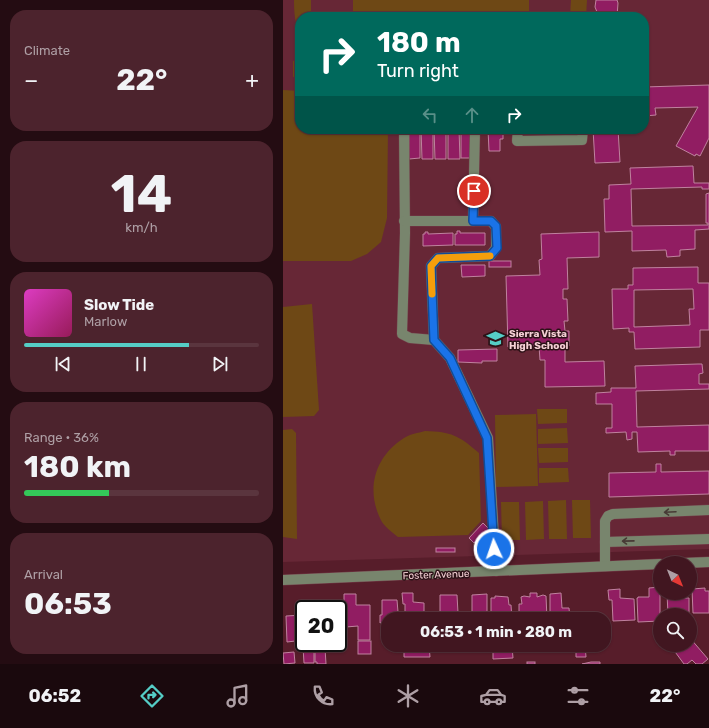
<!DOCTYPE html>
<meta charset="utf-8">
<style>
body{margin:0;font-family:Rubik,sans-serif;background:#4c232d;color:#f1f3f6;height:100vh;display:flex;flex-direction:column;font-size:15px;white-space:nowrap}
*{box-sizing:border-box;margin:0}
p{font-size:13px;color:#ae9fa5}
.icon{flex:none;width:22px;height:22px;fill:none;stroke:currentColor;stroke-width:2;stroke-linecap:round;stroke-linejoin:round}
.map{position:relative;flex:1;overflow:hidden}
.panel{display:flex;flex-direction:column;gap:10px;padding:10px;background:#240c12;width:283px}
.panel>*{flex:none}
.top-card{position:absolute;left:12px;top:12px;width:354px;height:122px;border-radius:16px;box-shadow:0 1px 3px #0004,0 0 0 1px #5a353e;background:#00695c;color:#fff;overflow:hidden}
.needle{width:26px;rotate:137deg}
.fabs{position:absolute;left:370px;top:556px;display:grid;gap:8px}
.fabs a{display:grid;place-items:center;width:44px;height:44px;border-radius:50%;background:#411620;box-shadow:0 1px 3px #0004,0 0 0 1px #5a353e;font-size:20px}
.speed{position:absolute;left:12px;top:600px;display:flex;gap:8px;font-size:20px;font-weight:700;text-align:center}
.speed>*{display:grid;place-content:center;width:52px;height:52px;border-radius:50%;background:#411620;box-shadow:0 1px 3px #0004,0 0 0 1px #5a353e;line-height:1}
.speed .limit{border:2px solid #111;border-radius:6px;background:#fff;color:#111}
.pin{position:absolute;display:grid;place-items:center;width:34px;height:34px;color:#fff;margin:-17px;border:2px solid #fff;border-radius:50%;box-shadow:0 1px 4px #0007}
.me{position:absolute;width:44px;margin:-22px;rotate:357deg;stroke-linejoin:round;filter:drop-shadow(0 0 3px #0008)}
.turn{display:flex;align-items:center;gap:14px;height:84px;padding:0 16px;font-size:18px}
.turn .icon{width:52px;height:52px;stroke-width:2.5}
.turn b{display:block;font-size:28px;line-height:34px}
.lanes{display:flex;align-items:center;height:38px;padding:0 16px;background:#0003;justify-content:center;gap:20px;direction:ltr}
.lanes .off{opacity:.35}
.big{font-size:30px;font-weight:700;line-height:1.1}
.panel .tile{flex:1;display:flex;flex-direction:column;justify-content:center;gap:6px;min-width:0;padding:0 14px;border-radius:16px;background:#4c232d}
.panel .dial{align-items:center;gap:0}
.dial b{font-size:52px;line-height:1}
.song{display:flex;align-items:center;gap:12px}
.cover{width:48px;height:48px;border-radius:6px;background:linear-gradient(135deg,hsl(310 70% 55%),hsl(330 70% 35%))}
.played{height:4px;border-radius:2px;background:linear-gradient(90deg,#55cdc6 70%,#5a353e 70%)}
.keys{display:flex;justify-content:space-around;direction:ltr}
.heat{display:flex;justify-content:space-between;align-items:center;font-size:22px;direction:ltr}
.charge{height:6px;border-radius:3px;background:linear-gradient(90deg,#34c759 36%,#5a353e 0)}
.trip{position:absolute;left:98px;top:612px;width:230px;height:40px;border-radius:16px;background:#411620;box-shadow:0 1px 3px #0004,0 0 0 1px #5a353e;font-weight:700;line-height:40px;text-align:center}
.tab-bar{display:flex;height:64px;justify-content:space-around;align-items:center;background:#1a090d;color:#ae9fa5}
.tab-bar .icon{width:28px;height:28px}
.tab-bar .active{color:#55cdc6}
.tab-bar b{font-size:18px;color:#f1f3f6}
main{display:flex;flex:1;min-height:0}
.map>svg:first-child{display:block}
.built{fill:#672736;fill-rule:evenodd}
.green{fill:#6e4815}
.building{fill:#911d62;stroke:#c0829f;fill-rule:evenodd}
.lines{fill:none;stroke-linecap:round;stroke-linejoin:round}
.minor-casing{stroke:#733d49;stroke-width:11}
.minor{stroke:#78856d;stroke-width:10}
.oneway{stroke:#473a35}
.route-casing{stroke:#114b97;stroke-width:10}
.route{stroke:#1a73e8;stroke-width:7}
.slow{stroke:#f59e0b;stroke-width:7}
.labels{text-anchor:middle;stroke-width:3;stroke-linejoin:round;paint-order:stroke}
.poi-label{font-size:10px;font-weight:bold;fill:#f5d0d5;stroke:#2c1217;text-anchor:start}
.street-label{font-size:10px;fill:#f5d0d5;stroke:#2c1217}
</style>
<main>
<section class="panel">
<div class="tile"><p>Climate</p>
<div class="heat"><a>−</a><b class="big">22°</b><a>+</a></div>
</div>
<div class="tile dial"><b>14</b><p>km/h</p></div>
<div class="tile">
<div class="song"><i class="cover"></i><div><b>Slow Tide</b><p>Marlow</p></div></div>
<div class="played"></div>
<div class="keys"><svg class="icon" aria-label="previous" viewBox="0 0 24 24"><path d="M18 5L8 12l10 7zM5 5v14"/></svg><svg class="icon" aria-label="pause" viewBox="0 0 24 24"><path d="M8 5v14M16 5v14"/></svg><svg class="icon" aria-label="next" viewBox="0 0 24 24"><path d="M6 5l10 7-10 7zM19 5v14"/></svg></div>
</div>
<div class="tile"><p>Range · 36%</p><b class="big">180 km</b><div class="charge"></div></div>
<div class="tile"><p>Arrival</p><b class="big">06:53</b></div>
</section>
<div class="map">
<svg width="426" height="664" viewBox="0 0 426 664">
<rect width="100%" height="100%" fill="#571d2a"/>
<path class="built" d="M0,0H426V549L0,562ZM17,17H361V129H17Z"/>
<g class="green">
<path d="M11,0H28V17H17V36C12,24 11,13 11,0Z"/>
<rect x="70" y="0" width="176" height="17"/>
<path d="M288,0H304L303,17H287Z"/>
<path d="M10,61H17V76L10,77Z"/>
<path d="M0,90L17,91V129H105L104,218L98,242L84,254L68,261H0Z"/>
<path d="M29,304L36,410L31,416L0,417V307Z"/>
<path d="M254,409H284V423L255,424Z"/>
<path d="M253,414L255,486L213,487L212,415Z"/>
<path d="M284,428L285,443L255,444V429Z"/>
<path d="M9,429L13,433L14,539L0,537V430Z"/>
<path d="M142,431C169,432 175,435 196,453L198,521L185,535L115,537C110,533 103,528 99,522C82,491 91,457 121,438C127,434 135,433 142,431Z"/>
<path d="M255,448H285V462L256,463Z"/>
<path d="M256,468H285L286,482L256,483Z"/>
<path d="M283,500L284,539H266L265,501Z"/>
<path d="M289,500H307L308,538H290Z"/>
<path d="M260,501L261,539L243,540L242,502Z"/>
<path d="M218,502H236L237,540H219Z"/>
</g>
<g class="building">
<path d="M313,0H334L335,3L334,17H314V12L312,7Z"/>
<path d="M426,85V138L417,156L413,154L412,156L393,146L415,107L372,108L373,115L361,116V87Z"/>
<path d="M126,129H137V158L126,159Z"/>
<path d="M138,129H150V159H139Z"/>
<path d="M151,129H163V159H152Z"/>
<path d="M165,129H176L177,159H165Z"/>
<path d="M178,129H189L190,158H178Z"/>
<path d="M205,129H217V132L220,131V139H217V151H206Z"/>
<path d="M310,129H335L337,162L312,163Z"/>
<path d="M410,166L411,183H426V189H419V187L348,189L349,226L425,225V223H423V194L426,193V229L412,230V249L397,250V256L384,257L383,250L349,251V231L322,232L321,199H326V185L348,184L347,168Z"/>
<path d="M174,231H177V233H202V245H172V234H174Z"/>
<path d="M142,232H145V234L170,233V245L140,246V234H142Z"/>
<path d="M316,232V257L284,258L285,289H280V299H284L285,321H281L282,331H286V346H282V362L321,361L322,386L262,387V360H257L256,346L225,347L223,276L257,275L256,260L259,259L258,234Z"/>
<rect x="206" y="261" width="22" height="6"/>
<path d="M178,265H202V276L179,277Z"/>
<path d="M415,267V283H426V330H417V347L352,349L351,332H346V328L330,329L329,289H345V285H350V268ZM410,289L411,309H406L407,325L351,327V290Z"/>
<path d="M214,349V361H199V363L175,362V350Z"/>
<path d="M415,364H419L420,373L416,374V384H426V389L353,391L354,427L426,425V451H392V455H387V451L355,452L354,432H349V439L344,440L343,432L323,433V428H329V404H313V393L328,392V388H353L352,366Z"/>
<path d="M373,464H378V472L426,471V494L326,497V473L373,472Z"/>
<path d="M200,523L206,529L191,543L186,538Z"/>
<rect x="153" y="548" width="19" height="4"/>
<path d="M377,587V621L355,622L354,598H355V597H366V588Z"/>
<path d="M422,588V591H426V613H410L409,589Z"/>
<path d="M337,589V598L351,599L352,620L330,621L329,600H326L325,590Z"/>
<path d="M119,593H130V602L141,603V619H122V604H120Z"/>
<path d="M247,593H254V597L260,595L263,596L264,619L236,618V604H239L238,597L241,596L247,597Z"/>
<path d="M278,593L279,608H286L287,619H267V594Z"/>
<path d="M384,593H396V598H406V614L385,615Z"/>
<path d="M61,594H73V605H87V640H75V626L63,627V606H61Z"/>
<path d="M204,594V619H189V595Z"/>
<path d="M157,595H174L175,613H179V619H168V615H161V612H157Z"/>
<path d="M212,596L225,597L226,605H228L229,619H208V598H212Z"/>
<path d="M99,600H114L115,612L112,613V615L115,614V619H105V642H103V632H100V622L97,623V615H99Z"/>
<rect x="43" y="605" width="12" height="4"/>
<path d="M309,612V619H292L295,618V613Z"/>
<path d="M20,615L21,640L4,642L3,616Z"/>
<path d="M407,638L425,659L419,664H413L409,660L404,664H401L387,645H407Z"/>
<rect x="75" y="641" width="13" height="13"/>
<path d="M121,645H146L147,657H121Z"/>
<path d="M294,645H302L303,657H293V647H294Z"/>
<path d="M31,646V663H21L20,647Z"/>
<path d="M210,647H229L230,658L210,659Z"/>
<path d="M32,648H42L43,664H34V662H32Z"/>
<path d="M11,652L12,663L1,664L0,653Z"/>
<rect x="244" y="662" width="8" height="2"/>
<path d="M308,662H317V664H299Z"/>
</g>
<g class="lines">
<defs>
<g id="minor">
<path d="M121,129L122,233L119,334L127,338L151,340"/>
<path d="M192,129L190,221H208L213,227V248L207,256L155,258L148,266L151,340L167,358L205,438L213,571"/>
<path d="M235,129L234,141L299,140L300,129"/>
<path d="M121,221H190"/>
<path d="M322,542L426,539"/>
<path d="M401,563L426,562"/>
<path d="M322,566V521L325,516L330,514L426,510"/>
<path d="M0,580L377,564"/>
</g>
</defs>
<use href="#minor" class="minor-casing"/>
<use href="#minor" class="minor"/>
</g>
<defs><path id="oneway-shaft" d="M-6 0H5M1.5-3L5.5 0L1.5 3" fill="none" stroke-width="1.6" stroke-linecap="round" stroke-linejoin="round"/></defs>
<g class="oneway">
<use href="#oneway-shaft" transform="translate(387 512) rotate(177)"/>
<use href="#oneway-shaft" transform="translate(345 541) rotate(179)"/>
</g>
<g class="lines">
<defs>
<path id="route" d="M191,191L190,221H208L213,226L214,248L207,256L155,258L148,266L151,340L167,358L204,438L211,549"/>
</defs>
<use href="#route" class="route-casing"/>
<use href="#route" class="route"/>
<path class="slow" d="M149,294L148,266L155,258L207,256"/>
</g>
<defs>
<symbol id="school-bare" viewBox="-9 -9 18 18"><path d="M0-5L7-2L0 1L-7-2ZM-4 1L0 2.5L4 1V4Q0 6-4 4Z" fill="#55cdc6" stroke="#2c1217" stroke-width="2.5" paint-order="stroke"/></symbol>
</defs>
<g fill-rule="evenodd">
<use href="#school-bare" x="200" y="326" width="25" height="25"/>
</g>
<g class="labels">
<g class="poi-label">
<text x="226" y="337">Sierra Vista<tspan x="226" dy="12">High School</tspan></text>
</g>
<g class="street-label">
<text transform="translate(153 574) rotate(-2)" y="4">Foster Avenue</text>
</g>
</g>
</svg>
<div class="fabs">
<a><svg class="needle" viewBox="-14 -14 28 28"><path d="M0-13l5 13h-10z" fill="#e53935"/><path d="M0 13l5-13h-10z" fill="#ae9fa5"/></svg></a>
<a><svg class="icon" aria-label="search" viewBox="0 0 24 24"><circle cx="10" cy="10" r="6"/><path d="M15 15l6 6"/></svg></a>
</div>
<div class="speed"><div class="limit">20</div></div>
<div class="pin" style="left:191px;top:191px;background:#d93025"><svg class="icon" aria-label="arrive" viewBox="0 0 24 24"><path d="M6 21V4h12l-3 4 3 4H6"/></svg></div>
<svg class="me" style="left:211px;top:549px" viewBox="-20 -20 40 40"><circle r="17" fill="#1a73e8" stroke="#fff" stroke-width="3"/><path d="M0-11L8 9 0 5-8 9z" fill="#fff"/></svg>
<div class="trip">06:53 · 1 min · 280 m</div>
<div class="top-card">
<div class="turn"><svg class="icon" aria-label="right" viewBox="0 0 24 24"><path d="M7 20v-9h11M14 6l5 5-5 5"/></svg><div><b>180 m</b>Turn right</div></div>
<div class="lanes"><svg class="icon off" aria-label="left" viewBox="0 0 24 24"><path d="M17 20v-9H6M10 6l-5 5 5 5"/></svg><svg class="icon off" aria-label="ahead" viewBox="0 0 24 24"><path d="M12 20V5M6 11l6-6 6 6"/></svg><svg class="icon" aria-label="right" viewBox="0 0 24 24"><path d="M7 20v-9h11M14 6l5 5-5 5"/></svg></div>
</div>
</div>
</main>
<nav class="tab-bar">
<b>06:52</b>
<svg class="icon active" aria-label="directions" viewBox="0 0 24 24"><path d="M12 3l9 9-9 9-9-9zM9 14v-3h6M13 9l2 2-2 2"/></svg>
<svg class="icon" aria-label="music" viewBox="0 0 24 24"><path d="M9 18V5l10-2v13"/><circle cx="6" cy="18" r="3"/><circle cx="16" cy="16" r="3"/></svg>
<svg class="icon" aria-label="phone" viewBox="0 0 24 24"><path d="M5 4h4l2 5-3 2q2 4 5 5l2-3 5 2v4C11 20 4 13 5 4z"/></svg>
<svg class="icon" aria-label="climate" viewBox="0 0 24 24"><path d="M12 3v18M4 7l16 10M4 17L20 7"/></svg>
<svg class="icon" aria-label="car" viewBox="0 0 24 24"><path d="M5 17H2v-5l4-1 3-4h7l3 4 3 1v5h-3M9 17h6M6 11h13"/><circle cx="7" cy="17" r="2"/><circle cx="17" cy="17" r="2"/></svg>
<svg class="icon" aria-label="filters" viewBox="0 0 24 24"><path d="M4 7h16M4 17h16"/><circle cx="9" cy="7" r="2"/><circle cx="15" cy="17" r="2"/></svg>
<b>22°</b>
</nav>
